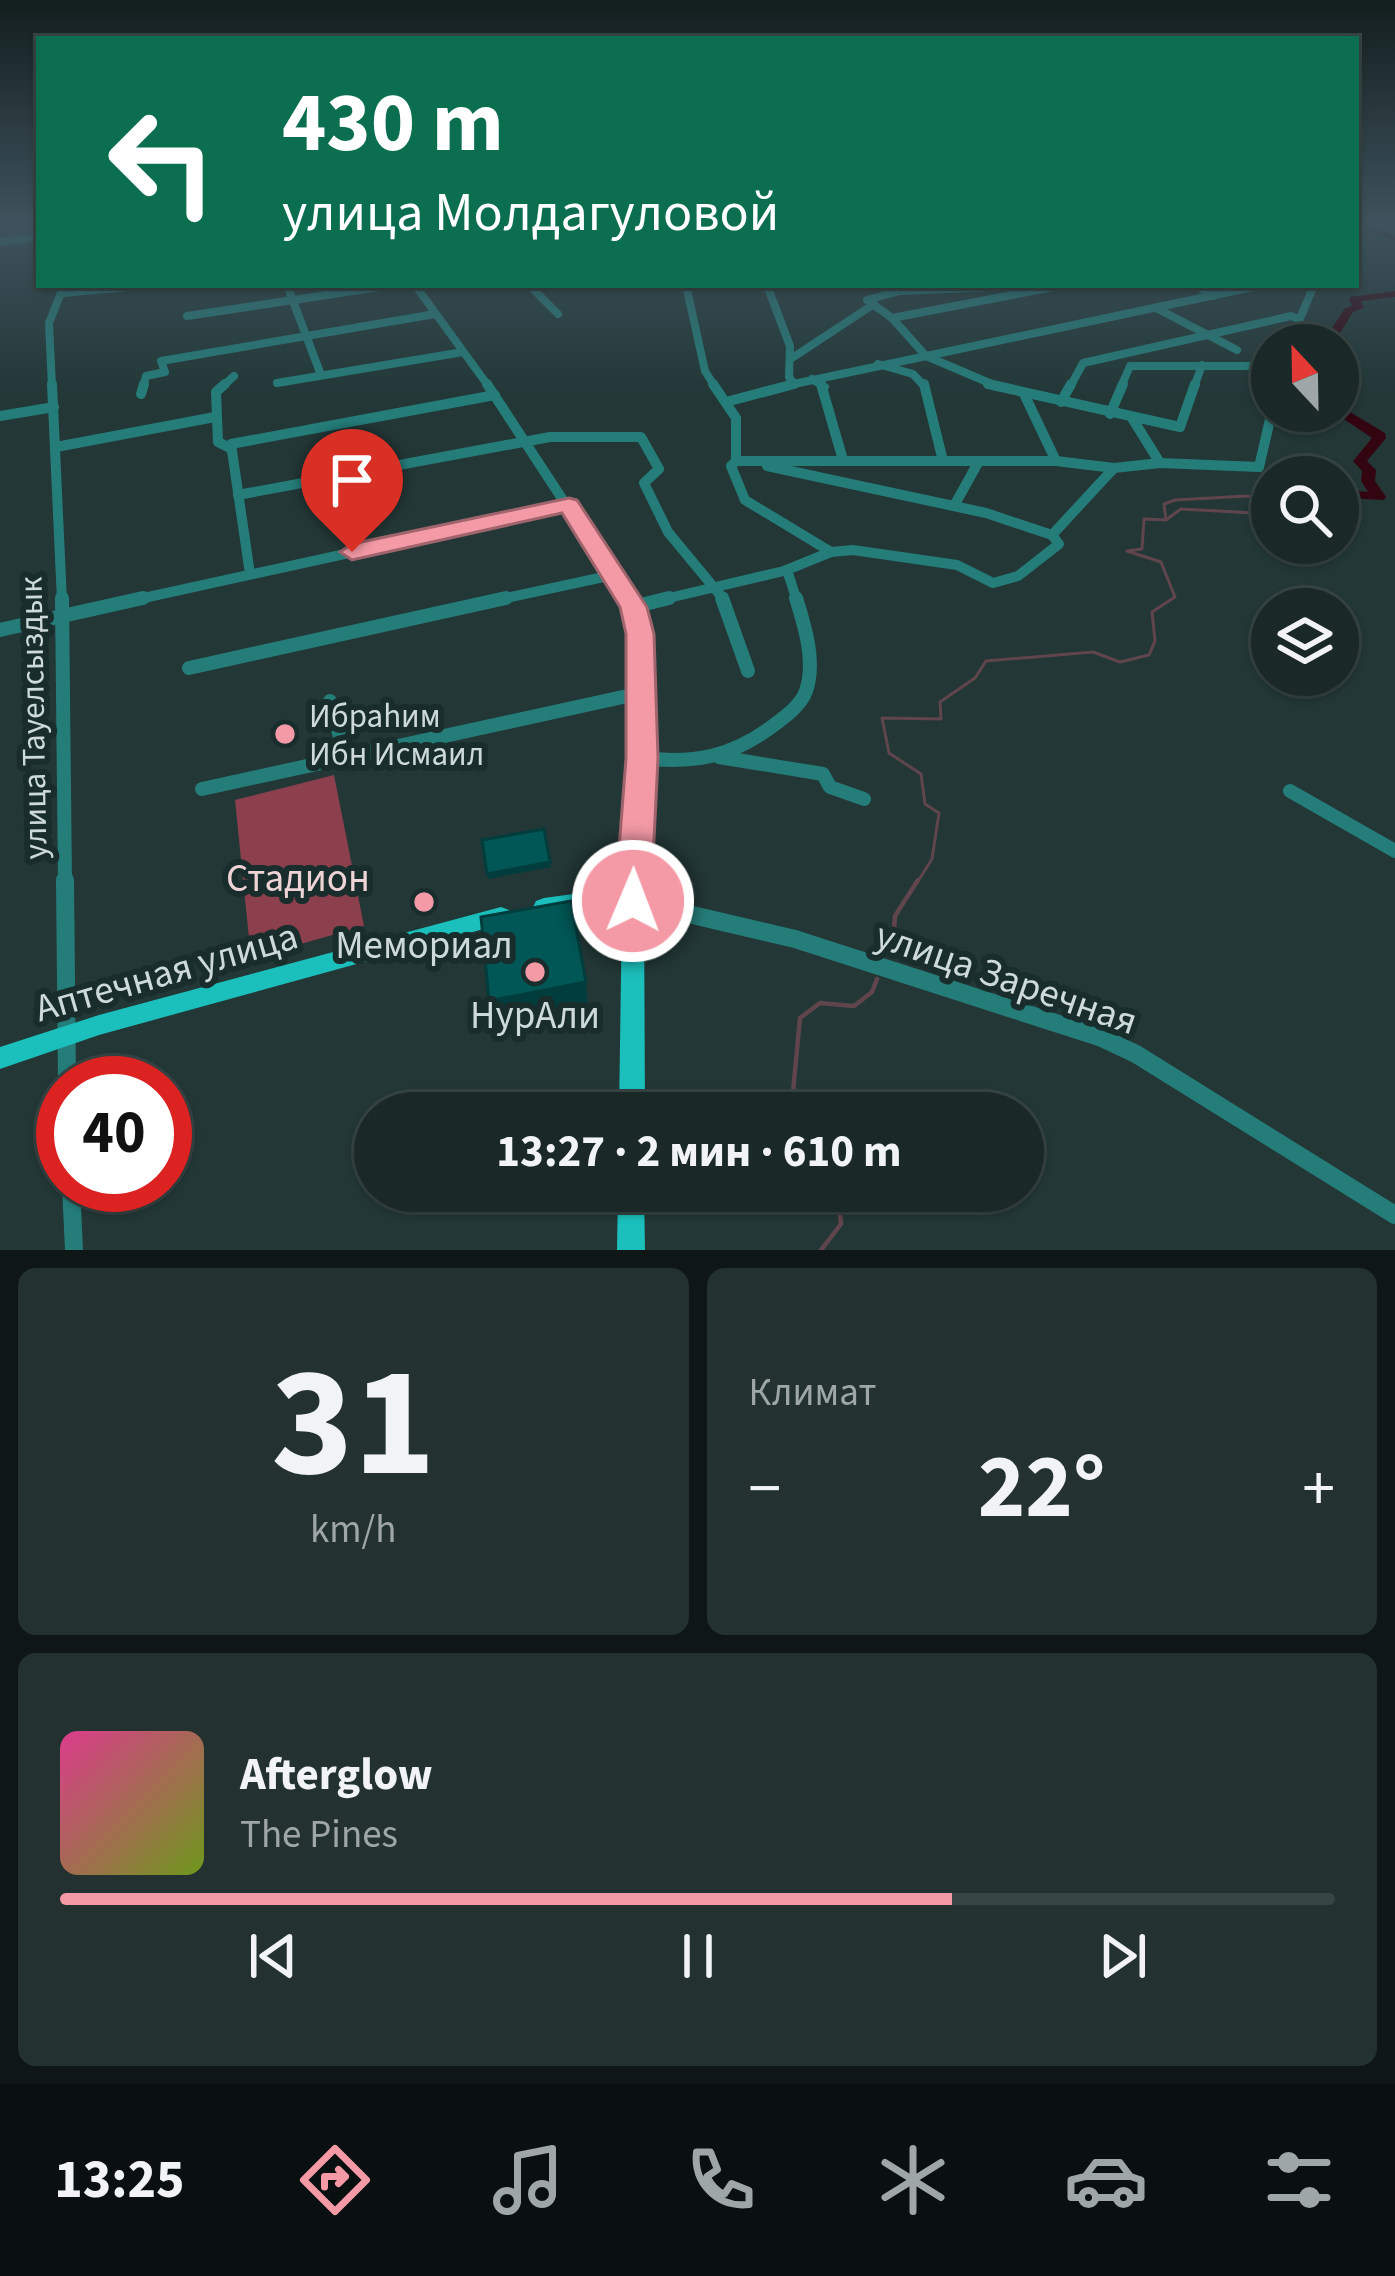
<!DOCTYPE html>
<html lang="ru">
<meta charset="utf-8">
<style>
body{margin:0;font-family:"Source Sans 3",sans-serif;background:#233130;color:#f1f3f6;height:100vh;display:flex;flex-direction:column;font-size:45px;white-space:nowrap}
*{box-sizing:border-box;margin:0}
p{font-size:39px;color:#9fa6a8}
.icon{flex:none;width:66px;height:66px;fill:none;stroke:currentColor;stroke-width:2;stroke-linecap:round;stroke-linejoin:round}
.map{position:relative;height:1250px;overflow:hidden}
.details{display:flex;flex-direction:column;gap:18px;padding:18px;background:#0e1716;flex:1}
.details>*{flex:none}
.banner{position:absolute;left:36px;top:36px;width:1323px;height:252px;border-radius:0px;box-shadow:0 3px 9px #0004,0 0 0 3px #384545;background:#0b6e4f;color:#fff;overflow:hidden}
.needle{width:78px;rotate:338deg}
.controls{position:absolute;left:1251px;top:324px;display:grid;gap:24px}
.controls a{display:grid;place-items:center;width:108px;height:108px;border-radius:50%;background:#1a2928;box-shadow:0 3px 9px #0004,0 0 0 3px #384545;font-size:60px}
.speed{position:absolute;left:36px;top:1056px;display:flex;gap:24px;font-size:60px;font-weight:700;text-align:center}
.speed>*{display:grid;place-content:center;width:156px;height:156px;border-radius:50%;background:#1a2928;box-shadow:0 3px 9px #0004,0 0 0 3px #384545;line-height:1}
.speed .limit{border:18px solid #d22;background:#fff;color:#111}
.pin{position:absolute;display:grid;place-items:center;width:102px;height:102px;color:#fff;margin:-123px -51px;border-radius:50% 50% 50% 0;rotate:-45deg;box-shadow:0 0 12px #0007}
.pin .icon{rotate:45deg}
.me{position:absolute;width:132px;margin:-66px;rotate:1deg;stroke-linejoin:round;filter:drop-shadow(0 0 9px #0008)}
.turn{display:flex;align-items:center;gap:42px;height:252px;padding:0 48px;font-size:54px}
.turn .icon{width:156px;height:156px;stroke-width:2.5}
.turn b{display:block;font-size:84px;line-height:102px}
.big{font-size:90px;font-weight:700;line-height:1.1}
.details .widget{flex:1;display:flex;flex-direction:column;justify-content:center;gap:18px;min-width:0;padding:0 42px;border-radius:18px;background:#233130}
.details .dial{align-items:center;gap:0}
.dial b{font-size:156px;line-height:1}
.song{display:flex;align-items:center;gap:36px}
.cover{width:144px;height:144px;border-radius:18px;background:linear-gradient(135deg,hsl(330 70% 55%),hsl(80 70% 35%))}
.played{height:12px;border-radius:6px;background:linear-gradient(90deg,#f49aa6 70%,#384545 70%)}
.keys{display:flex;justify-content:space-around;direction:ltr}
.heat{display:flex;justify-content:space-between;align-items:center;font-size:66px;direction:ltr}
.details .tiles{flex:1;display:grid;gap:18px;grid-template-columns:1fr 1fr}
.widget:last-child{grid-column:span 2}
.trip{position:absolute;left:354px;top:1092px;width:690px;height:120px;border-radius:60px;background:#1a2928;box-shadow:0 3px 9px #0004,0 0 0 3px #384545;font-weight:700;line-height:120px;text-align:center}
.dock{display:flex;height:192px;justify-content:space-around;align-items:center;background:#0a1010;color:#9fa6a8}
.dock .icon{width:84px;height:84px}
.dock .on{color:#f49aa6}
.dock b{font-size:54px;color:#f1f3f6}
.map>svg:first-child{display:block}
.green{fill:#8c404d}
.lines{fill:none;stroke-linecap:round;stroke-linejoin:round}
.stream-far1{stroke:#60454d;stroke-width:3}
.stream{stroke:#60454d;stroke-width:4.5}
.river{fill:#320511;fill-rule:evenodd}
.minor-far3{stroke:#257d7a;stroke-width:8}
.minor-far2{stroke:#257d7a;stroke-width:10}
.minor-far1{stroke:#257d7a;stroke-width:14}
.minor{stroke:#257d7a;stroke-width:18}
.major{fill:#1bc0bc;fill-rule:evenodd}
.shaded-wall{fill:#003d3c}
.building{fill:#005755;stroke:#003d3c;stroke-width:3}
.route{fill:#f49aa6;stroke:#9f646c;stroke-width:3}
.poi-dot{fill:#f49aa6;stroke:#182d2c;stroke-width:4.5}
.labels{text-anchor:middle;stroke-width:12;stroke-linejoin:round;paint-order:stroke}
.poi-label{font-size:33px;fill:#cddad9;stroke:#182d2c;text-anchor:start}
.street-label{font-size:33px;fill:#cddad9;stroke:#182d2c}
.near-park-label{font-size:39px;fill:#eed4d6;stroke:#182d2c}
.near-poi-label{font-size:39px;fill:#cddad9;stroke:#182d2c}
.near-street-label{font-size:39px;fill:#cddad9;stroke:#182d2c}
</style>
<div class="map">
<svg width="1395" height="1250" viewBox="0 0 1395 1250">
<rect width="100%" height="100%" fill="#223736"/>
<path class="green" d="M334,775L364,926L251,958L235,800Z"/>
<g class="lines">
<g class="stream-far1">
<path d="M1167,519L1181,509L1272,514"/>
<path d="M917,883L932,859L939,813L925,804L921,774L889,753L882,718L941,719L940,702L975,678L986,661L1093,652L1120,662L1149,655L1155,641L1152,612L1175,597L1161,562L1127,551L1142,549L1144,519L1166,520L1164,504L1175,500L1247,496L1272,501"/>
</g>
<g class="stream">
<path d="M881,953L878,938L894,929L895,916L918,880"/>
<path d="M791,1113L800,1018L820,1003L854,1006L872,992L877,979"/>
<path d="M821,1250L841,1224L838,1191"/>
</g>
<g class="river">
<path d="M1356,223L1395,235V241L1356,229Z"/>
<path d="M1395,291V297L1361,301L1364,308L1353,312L1333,345H1321L1345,308L1352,306L1349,299L1350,297Z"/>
<path d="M1338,387L1342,388L1349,400L1345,409L1385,433L1386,438L1367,461L1376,470L1375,481L1386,497L1384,500L1346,498L1339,494L1346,490L1368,492L1361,481L1362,471L1353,461L1372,438L1332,411H1338Z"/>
</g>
<g class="minor-far3">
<path d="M0,242L39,237"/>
<path d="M287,285L321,375"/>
<path d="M415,285L489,387"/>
<path d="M529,285L558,314"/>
<path d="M686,285L705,371L715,387"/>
<path d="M744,285L768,288L790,346L789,377L794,384L784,387"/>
<path d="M903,285L907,289L867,300L892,318L926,356L999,387"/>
<path d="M1196,285L1213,296"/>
<path d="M1260,286L1280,285"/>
<path d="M902,291L1020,286"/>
<path d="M63,293L150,285"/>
<path d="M1156,308L1237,350"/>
<path d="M187,316L393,285"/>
<path d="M892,318L1064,285"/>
<path d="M1289,345L1314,285"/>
<path d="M792,358L874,304"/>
<path d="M878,364L913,374L925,387"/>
<path d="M812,379L825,387"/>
<path d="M277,383L463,352"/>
<path d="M794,384L1262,285"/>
<path d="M52,387L49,323L64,285"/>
<path d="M143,387L146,376L165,372L161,361L435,314"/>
<path d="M222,387L234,376"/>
<path d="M1070,387L1083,363L1291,316L1299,319"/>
<path d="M1121,387L1130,366H1272"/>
<path d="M1194,387L1202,365"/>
</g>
<g class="minor-far2">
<path d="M52,384L62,601"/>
<path d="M225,384L216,392L218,442L230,448"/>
<path d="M487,384L629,601"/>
<path d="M713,384L736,418V461L731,466L745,500L831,552"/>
<path d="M821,384L843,460"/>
<path d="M924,384L943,461"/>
<path d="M988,384L1180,427L1195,384"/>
<path d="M141,394L144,384"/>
<path d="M1025,396L1056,461"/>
<path d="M726,402L794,384"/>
<path d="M1061,402L1071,384"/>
<path d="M1110,414L1123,384"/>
<path d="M0,416L54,407"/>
<path d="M1132,418L1160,463"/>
<path d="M56,447L215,417"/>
<path d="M736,461H1056L1114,468L1160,463L1259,467L1272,411"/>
<path d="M767,466L986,513L1052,535"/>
<path d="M238,495L550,437H641L659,469L644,483L668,532L725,601"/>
<path d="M954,506L979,461"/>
<path d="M1052,535L1114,468"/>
<path d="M787,570L797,601"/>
<path d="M250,574L231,444L495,395"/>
<path d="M130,601L569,505"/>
<path d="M492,601L613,575"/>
<path d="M656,601L784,571L831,552L853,550L957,565L993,583L1018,576L1059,544L1052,535"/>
</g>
<g class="minor-far1">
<path d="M62,598L65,883"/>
<path d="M627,598L633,607L644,716L634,883"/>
<path d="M722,598L748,671"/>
<path d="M633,607L669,598"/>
<path d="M0,630L143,598"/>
<path d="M189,668L506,598"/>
<path d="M330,701L346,758"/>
<path d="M719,757L823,774L830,787L864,799"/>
<path d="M642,758C694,764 732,757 774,725C786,716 801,705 806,691C816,662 805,627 796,598"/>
<path d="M202,789L641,693"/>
<path d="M1290,791L1395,851"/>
</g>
<g class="minor">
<path d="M65,880L67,1083"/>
<path d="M634,880L633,901L795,939L1102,1038L1136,1054L1395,1215"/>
<path d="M71,1185L74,1250"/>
</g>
<g class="major">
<path d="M603,890L641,895L644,901L645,1113H619L622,908L603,906L544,916L536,913L533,907L536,901L544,898Z"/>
<path d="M501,907L509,910L512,916L509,922L99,1035L0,1069V1047L99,1015Z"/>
<path d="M618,1191H644L645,1250H617Z"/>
</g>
</g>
<g class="shaded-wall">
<path d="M550,862L551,867L488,879L487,874Z"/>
<path d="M586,982L588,1005L493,1023L489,1001Z"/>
</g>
<g class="building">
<path d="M544,829L550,862L487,874L482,840Z"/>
<path d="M571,901L586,982L489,1001L481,917Z"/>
</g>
<linearGradient id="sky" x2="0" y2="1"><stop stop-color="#131e1e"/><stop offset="0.56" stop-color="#3e535d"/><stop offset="1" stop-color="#3e535d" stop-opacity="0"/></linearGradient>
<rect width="1395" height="396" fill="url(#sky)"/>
<path class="route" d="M569,498L577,500L647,607L654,634L658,758L651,901L646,911L633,915L620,911L615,901L626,758V634L620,607L562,513L352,560L340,552L352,544Z"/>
<g class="poi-dot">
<circle cx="285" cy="734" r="12"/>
<circle cx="424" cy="902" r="12"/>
<circle cx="535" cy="972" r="12"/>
</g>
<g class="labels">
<g class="poi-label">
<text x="309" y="727">Ибраһим<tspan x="309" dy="38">Ибн Исмаил</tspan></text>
</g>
<g class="street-label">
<text transform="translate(32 718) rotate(-91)" y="12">улица Тауелсыздык</text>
</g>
<g class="near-park-label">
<text x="298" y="891">Стадион</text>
</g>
<g class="near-poi-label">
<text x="424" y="958">Мемориал</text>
<text x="535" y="1028">НурАли</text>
</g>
<g class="near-street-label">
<text transform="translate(166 971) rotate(-16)" y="14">Аптечная улица</text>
<text transform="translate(1007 977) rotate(19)" y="14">улица Заречная</text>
</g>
</g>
</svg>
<div class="controls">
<a><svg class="needle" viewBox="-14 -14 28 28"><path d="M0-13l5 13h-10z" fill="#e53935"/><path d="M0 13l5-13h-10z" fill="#9fa6a8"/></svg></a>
<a><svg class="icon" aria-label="search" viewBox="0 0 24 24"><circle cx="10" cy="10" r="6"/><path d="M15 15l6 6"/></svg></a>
<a><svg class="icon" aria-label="layers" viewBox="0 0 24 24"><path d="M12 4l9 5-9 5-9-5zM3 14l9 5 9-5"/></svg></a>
</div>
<div class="speed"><div class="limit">40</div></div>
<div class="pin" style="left:352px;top:552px;background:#d93025"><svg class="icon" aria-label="arrive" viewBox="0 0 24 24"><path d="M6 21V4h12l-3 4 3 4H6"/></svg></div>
<svg class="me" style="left:633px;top:901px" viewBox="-20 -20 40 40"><circle r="17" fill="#f49aa6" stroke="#fff" stroke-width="3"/><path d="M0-11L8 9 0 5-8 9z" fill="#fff"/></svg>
<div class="trip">13:27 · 2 мин · 610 m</div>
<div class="banner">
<div class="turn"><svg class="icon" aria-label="left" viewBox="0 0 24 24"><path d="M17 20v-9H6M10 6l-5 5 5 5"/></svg><div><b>430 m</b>улица Молдагуловой</div></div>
</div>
</div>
<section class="details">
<div class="tiles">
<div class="widget dial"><b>31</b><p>km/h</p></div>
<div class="widget"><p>Климат</p>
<div class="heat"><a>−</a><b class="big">22°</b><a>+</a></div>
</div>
<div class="widget">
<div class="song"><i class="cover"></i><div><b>Afterglow</b><p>The Pines</p></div></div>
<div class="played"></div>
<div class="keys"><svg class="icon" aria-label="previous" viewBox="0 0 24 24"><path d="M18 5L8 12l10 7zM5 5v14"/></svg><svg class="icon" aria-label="pause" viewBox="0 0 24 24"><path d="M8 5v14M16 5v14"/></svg><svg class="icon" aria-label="next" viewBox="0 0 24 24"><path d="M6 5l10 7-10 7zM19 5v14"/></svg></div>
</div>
</div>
</section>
<nav class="dock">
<b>13:25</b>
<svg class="icon on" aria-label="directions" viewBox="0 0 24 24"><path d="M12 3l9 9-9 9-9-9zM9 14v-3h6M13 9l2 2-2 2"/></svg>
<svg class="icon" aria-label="music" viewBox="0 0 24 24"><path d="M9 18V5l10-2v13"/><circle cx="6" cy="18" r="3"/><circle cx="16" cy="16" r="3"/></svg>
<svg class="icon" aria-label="phone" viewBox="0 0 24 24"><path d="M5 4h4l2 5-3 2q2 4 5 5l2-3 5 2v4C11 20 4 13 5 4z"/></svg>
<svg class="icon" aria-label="climate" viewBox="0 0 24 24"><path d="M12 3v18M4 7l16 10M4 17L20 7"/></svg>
<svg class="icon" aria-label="car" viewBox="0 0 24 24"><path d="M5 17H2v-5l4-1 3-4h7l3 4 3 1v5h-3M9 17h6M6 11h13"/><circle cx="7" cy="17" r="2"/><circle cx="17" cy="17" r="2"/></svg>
<svg class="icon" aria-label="filters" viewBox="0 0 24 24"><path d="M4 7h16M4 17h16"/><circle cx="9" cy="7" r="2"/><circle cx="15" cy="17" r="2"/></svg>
</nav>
